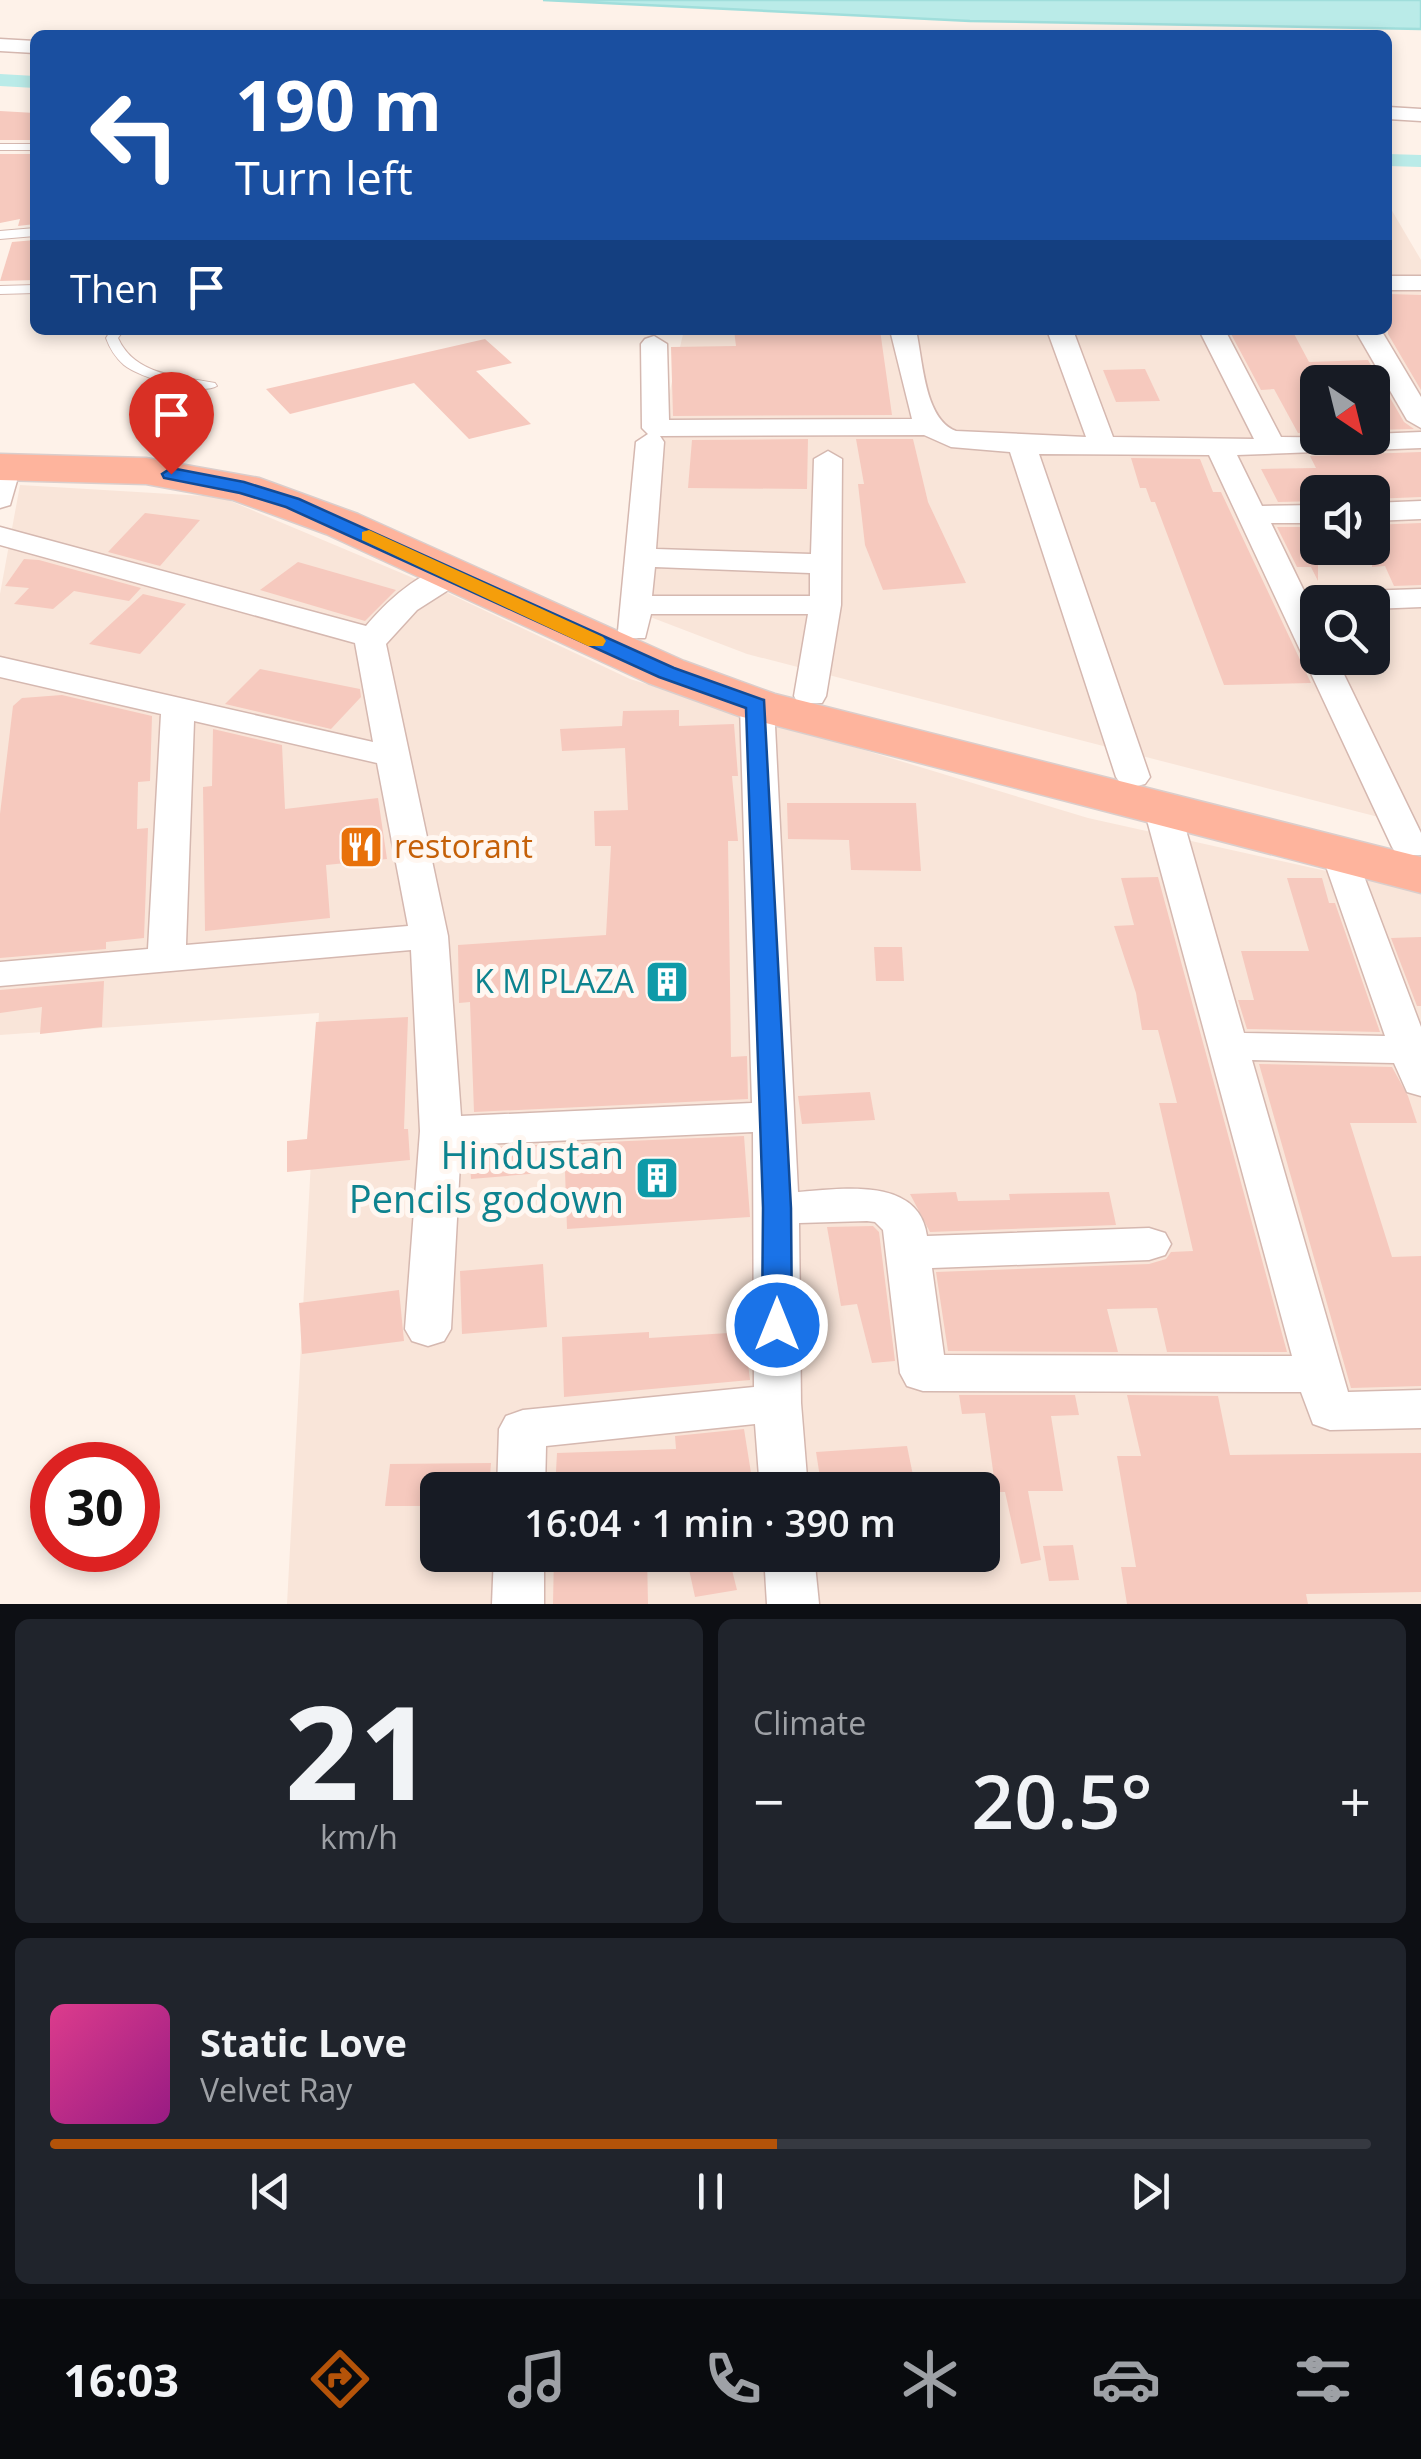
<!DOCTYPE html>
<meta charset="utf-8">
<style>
body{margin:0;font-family:"Open Sans",sans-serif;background:#20242c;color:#f1f3f6;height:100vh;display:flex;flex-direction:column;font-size:38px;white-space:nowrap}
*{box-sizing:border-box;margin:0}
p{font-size:32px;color:#9ea1a6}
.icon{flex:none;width:55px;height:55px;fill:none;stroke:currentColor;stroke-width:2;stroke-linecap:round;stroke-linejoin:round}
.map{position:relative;height:1604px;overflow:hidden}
.drawer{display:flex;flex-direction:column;gap:15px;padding:15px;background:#0d0f14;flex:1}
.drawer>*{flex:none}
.top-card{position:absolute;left:30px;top:30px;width:1362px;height:305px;border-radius:15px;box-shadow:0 5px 15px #0003;background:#1a4fa0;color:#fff;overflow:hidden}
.needle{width:65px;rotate:145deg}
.fabs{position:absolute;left:1300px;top:365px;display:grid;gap:20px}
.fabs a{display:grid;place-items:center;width:90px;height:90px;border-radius:15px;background:#171b24;box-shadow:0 5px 15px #0003;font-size:50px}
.speed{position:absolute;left:30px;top:1442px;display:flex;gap:20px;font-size:50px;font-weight:700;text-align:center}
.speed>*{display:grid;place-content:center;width:130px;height:130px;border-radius:50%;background:#171b24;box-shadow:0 5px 15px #0003;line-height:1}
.speed .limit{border:15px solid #d22;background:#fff;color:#111}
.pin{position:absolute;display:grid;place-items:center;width:85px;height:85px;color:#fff;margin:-102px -42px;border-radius:50% 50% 50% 0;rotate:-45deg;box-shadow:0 0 10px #0007}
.pin .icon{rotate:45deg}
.me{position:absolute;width:110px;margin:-55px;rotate:0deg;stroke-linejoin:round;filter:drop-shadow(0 0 8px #0008)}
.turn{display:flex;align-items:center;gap:35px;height:210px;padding:0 40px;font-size:45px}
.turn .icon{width:130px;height:130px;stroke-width:2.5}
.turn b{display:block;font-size:70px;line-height:85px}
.then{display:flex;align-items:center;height:95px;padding:0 40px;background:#0003;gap:20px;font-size:38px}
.big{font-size:75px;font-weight:600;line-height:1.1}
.drawer .widget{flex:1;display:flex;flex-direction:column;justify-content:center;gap:15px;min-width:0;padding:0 35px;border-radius:15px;background:#20242c}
.drawer .dial{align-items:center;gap:0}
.dial b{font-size:130px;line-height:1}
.song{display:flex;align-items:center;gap:30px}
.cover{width:120px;height:120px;border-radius:15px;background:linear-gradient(135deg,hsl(330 70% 55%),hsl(310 70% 35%))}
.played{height:10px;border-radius:5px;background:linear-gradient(90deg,#b45309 55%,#363941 55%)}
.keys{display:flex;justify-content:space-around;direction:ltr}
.heat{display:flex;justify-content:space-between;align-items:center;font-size:55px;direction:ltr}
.drawer .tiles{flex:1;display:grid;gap:15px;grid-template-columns:1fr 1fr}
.widget:last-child{grid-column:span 2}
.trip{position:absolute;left:420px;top:1472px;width:580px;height:100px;border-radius:15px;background:#171b24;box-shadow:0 5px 15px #0003;font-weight:600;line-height:100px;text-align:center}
.dock{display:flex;height:160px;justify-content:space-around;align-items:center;background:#090b0e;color:#9ea1a6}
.dock .icon{width:70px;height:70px}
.dock .selected{color:#b45309}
.dock b{font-size:45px;color:#f1f3f6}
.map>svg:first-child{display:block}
.residential{fill:#f9e5d9;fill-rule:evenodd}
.water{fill:#baebe8;stroke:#a0dedb;stroke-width:2.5}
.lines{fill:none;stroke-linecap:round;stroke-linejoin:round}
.canal{fill:#baebe8;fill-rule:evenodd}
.building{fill:#f6c9be}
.service-casing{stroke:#d5b8b0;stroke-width:2}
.minor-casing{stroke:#d5b8b0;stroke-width:3}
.trunk-casing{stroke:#dacecc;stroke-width:3}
.service{fill:#fff;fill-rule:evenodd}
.minor{fill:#fff;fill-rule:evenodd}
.trunk{fill:#feb49d;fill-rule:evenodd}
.route{fill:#1a73e8;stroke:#114b97;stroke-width:2.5}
.slow{fill:#f59e0b}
.labels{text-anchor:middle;stroke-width:10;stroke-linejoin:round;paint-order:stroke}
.food-label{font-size:32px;fill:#c56008;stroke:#fff7f1;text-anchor:start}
.culture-label{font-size:32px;fill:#0d838f;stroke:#fff7f1;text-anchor:end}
.near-culture-label{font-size:38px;fill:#0d838f;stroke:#fff7f1;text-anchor:end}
</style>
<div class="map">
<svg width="1421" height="1604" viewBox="0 0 1421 1604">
<rect width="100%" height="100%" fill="#fef2e9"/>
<g class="residential">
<path d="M1388,204L1421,260V828L747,654L632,610L658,442L684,330H1388ZM1318,382H1372V438H1318ZM1318,492H1372V548H1318ZM1318,602H1372V658H1318Z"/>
<path d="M20,485L221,497L437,588L630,679L1088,818L1421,892V1604H287L319,1013L0,1035V594ZM438,1490H982V1555H438Z"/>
</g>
<path class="water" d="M543,0H1421V29L970,21Z"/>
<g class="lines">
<g class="canal">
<path d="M0,74L35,76V88L0,86Z"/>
<path d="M1388,154L1421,155V167L1388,166Z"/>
</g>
</g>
<g class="building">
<path d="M0,111L35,113V140H0Z"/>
<path d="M0,154H35V224L18,226L20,219L0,223Z"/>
<path d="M35,240V280L0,281L12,242Z"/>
<path d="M1388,294L1421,295V390L1388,334Z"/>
<path d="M734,330H880L892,415L673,416L671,347L736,346Z"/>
<path d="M1292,330L1309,362L1368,360L1404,422L1414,429L1372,430V382H1318V434L1298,433L1274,389L1261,390L1230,332Z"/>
<path d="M485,339L512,363L476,371L531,424L469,439L414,383L290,414L266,389Z"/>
<path d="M1145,369L1160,401L1116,402L1103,370Z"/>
<path d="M808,439L807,489L688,488L692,440Z"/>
<path d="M856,439H913L928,502L966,583L883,590L865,545L858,484H864Z"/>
<path d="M1421,452V497L1372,499V492H1318V501L1278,502L1261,469L1316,468L1310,456Z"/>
<path d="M1131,458L1200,459L1213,492H1221L1311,683L1224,685L1155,502H1151L1146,488H1140Z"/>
<path d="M145,513L200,520L160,566L108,552Z"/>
<path d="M1421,523V585L1394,586L1385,566L1372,567V525Z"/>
<path d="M1277,527H1318V581L1311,567H1297Z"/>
<path d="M24,559L39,560L141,588L129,601L74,591L53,609L14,604L29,588L5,586Z"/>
<path d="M298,562L396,590L365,621L260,590Z"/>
<path d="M143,594L186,604L140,654L89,644Z"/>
<path d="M260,669L360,689L361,697L331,729L225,704Z"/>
<path d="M62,695L152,716L150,781L138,782L137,829L148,828L144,938L106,942V949L0,958V814L13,706L22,698Z"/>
<path d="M679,710V726L734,724L738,776H732L738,841H728L731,1057L747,1056L748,1099L474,1112L470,1002L459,1003L458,945L606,935L611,846H595L594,811L628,810L625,748L562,751L560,729L622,726L623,711Z"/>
<path d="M213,729L282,745L285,809L378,798L387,859L326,865L330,918L205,931L203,787L212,786Z"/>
<path d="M787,803H916L921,871L851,870L849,840L788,839Z"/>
<path d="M1158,877L1287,1352H1167L1157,1308L1107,1309L1118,1352L948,1351L936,1272L1149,1264L1166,1259L1171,1252L1193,1251L1159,1103H1177L1158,1030H1142L1136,993L1114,926L1134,925L1121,878Z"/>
<path d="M1287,878H1322L1329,903H1335L1380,1032L1247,1029L1238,1000H1254L1241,951H1309Z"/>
<path d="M1421,937V1006H1417L1391,938Z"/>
<path d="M874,947H902L904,981H876Z"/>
<path d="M104,981L102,1027L40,1034L42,1007L0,1013V990Z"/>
<path d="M408,1017L404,1129H408L410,1160L287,1172V1141L307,1139L316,1022Z"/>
<path d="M1259,1064L1392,1067L1408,1096L1417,1123H1350L1392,1257L1421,1256V1386L1351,1388Z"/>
<path d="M870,1092L875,1120L802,1124L798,1096Z"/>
<path d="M744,1136L750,1217L567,1229L565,1171L471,1179L469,1148Z"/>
<path d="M956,1192L958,1201L1010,1200L1009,1194L1109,1192L1116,1225L930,1232L910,1194Z"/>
<path d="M873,1226L879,1232L895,1361L872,1363L857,1304L841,1306L827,1227Z"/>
<path d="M543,1264L547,1327L462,1334L460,1271Z"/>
<path d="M399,1290L404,1341L302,1354L299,1303Z"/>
<path d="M649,1332V1338L744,1332L750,1380L564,1397L562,1337Z"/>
<path d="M959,1395H1075L1079,1415L1051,1416L1063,1491H1028L1041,1560L1021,1564L1005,1492H996L985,1413L962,1414Z"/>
<path d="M1127,1395L1218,1396L1230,1455L1421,1453V1592L1306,1594L1308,1604H1127L1121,1567H1136L1117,1456H1141Z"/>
<path d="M744,1429L751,1473L743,1474L746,1490H555L557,1453L676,1449L675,1436Z"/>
<path d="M907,1446L916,1490H822L816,1452Z"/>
<path d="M491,1463L489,1490H438V1506H385L390,1464Z"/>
<path d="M1073,1545L1079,1580L1049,1581L1043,1546Z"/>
<path d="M554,1555H647L648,1604H553Z"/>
<path d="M729,1558L737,1590L695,1597L688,1565Z"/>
</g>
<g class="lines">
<defs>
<g id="service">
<rect x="0" y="144" width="35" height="6"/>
<path d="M35,228V236L0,239V231Z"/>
<path d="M35,285V293L0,294V286Z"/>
<path d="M111,330H124L118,338C135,376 179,376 215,383L217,386C200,396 140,378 124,365C115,357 110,349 106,338Z"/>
</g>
<g id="minor">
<path d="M0,39L35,41V53L0,51Z"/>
<path d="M1388,107L1421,109V121L1388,119Z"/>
<rect x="1388" y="276" width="33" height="14"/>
<path d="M890,330H916C923,360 924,419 956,431L1086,437L1047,330H1073L1113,437L1254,439L1199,330H1225L1281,437L1372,438V434L1421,432V448L1237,455L1262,506L1318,505V523H1271L1305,593L1421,589V607L1372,609V602H1318L1314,612L1318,658H1336L1421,833V855H1397L1392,847L1209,455L1039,454L1150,777L1145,784L1133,787L1121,784L1116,777L1010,452L951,447L924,435L660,436L664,442L656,549L811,554L814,459L828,451L842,459L841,605L826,696L822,703H798L794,696L808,614H651L645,638H623L618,631L636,442L648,434L642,428L641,344L645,339L654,336L667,344L669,420L912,419ZM655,567L810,573V596H652Z"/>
<path d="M1355,330H1381L1421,397V428L1407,420Z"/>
<path d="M7,459L17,461L21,467L10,505L0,508V460Z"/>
<path d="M1421,501V519L1372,521V503Z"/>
<path d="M0,527L366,626C386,602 430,559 464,568L468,574L464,580L417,610L386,644L448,936L461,1116L752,1103L740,705L745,698H769L774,705L798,1192C841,1189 919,1176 927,1236L1149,1228L1165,1233L1171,1244L1165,1255L1149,1260L932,1268L944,1355L1292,1356L1144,809L1150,802L1162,798L1174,802L1180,809L1244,1033L1385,1036L1322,855L1327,847L1340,844L1353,847L1421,1027V1096L1407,1092L1394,1063L1252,1060L1348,1392L1421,1390V1428L1330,1430L1313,1424L1301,1392L923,1391L907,1386L900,1373L883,1230L875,1222L867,1221L799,1223L801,1403L808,1490H760L755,1424L546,1446L545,1490H497L499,1429L506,1416L523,1410L754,1387L753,1132L461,1145L451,1329L444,1341L428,1346L412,1341L405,1329L420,1131L411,950L0,986V962L148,949L161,714L0,677V657L373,742L355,643L0,545ZM194,721L377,763L408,926L186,945Z"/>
<path d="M494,1555H544V1604H492Z"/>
<path d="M764,1555H814L819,1604H767Z"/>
</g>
<path id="trunk" d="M0,454L146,458L259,478L358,514L684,661L775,694L1421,857V893L739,716L648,683L326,534L233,500L146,484L0,480Z"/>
</defs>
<use href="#service" class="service-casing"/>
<use href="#minor" class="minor-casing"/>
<use href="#trunk" class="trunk-casing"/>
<use href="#service" class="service"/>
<use href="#minor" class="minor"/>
<use href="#trunk" class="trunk"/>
</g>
<path class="route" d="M171,468L244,482L299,499L674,668L764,700L791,1208L792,1325L787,1333L777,1336L766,1333L762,1325L763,1208L746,708L659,677L286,507L240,493L164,478L162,474Z"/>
<path class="slow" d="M369,530L603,637L606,641L603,646H588L362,540V532Z"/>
<defs>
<symbol id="restaurant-square" viewBox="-11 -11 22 22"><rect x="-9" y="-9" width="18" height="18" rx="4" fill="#e8710a" stroke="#fff7f1"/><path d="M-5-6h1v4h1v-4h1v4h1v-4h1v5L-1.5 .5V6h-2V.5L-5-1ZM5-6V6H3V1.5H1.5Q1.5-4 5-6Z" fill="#fff"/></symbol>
<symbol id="building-square" viewBox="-11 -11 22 22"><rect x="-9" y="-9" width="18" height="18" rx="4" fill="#0f9aa8" stroke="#fff7f1"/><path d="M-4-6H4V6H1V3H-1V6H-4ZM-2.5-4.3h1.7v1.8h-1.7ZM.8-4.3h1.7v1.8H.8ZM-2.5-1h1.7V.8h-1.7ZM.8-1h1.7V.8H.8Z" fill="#fff"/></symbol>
</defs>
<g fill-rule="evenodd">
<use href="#restaurant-square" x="336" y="822" width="50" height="50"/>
<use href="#building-square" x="642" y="957" width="50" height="50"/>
<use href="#building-square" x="632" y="1153" width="50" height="50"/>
</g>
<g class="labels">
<g class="food-label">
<text x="394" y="858">restorant</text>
</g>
<g class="culture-label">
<text x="634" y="993">K M PLAZA</text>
</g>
<g class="near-culture-label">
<text x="624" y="1169">Hindustan<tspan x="624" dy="44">Pencils godown</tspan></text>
</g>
</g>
</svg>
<div class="fabs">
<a><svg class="needle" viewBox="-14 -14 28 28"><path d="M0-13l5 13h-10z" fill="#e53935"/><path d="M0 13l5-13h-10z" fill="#9ea1a6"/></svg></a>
<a><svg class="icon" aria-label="sound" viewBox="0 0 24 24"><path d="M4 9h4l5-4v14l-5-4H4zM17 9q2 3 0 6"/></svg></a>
<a><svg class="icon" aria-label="search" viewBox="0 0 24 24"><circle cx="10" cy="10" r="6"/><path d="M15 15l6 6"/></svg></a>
</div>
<div class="speed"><div class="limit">30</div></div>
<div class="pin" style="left:171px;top:474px;background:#d93025"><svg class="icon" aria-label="arrive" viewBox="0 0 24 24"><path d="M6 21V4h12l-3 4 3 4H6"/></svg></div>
<svg class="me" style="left:777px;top:1325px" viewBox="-20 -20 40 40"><circle r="17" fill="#1a73e8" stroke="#fff" stroke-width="3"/><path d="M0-11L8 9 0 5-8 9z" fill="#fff"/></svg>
<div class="trip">16:04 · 1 min · 390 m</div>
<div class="top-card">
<div class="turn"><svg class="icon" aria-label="left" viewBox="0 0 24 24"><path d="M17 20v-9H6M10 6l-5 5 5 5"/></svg><div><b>190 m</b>Turn left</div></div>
<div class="then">Then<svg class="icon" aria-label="arrive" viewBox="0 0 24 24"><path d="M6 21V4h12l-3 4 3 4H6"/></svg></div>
</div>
</div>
<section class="drawer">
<div class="tiles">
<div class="widget dial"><b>21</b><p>km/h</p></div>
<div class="widget"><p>Climate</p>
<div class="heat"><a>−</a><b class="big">20.5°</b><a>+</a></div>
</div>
<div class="widget">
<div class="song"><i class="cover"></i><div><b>Static Love</b><p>Velvet Ray</p></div></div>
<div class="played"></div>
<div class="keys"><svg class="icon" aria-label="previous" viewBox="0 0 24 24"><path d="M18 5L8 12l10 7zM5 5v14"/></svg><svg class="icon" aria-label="pause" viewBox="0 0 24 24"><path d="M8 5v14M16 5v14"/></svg><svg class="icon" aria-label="next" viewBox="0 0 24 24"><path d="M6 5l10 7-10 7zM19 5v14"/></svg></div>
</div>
</div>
</section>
<nav class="dock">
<b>16:03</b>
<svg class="icon selected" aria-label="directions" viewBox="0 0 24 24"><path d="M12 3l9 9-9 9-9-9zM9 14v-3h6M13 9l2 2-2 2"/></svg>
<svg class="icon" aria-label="music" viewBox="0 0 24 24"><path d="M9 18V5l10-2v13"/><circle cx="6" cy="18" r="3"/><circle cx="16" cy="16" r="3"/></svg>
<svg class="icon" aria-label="phone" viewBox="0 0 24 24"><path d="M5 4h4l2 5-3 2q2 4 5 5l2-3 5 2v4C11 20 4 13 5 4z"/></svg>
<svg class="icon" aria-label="climate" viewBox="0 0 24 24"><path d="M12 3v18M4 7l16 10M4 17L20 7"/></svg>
<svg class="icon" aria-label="car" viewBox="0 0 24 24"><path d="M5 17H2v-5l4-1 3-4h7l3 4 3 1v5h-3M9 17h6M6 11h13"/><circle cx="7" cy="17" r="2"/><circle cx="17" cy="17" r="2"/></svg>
<svg class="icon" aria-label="filters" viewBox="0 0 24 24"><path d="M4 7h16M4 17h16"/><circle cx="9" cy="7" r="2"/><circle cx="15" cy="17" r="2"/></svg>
</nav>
